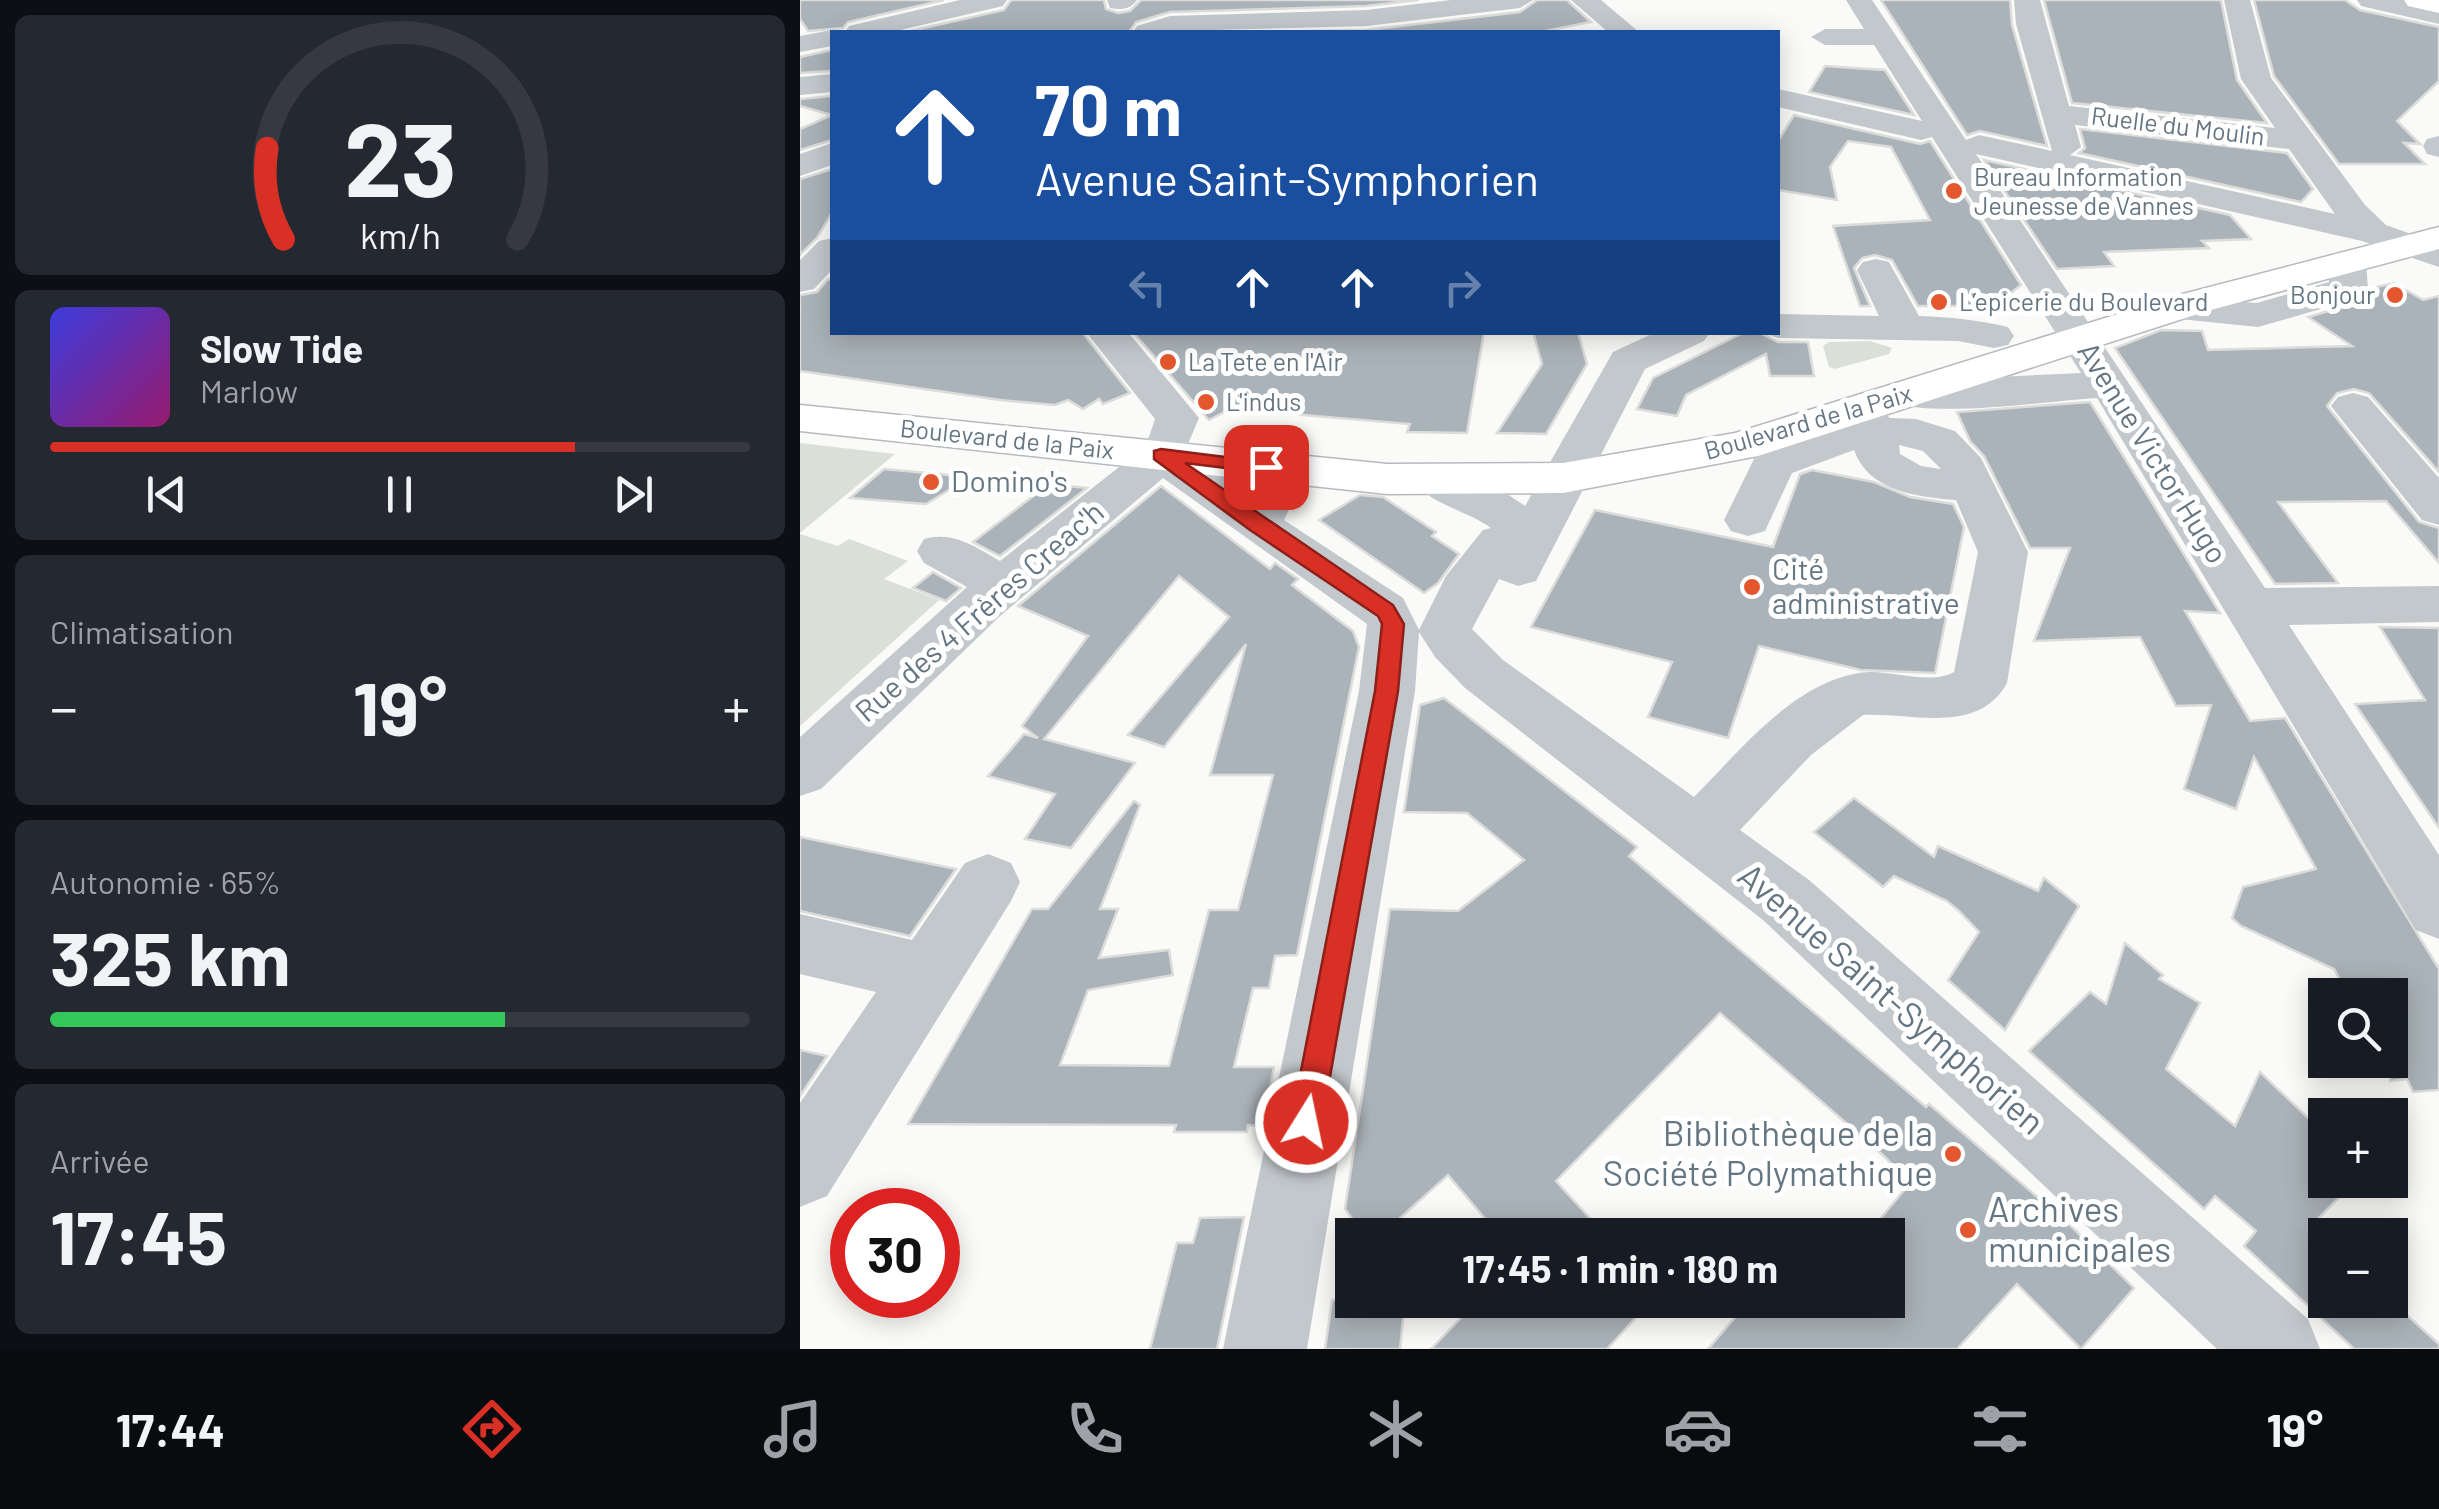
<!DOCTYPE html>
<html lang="fr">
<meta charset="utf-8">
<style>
body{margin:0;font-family:Barlow,sans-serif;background:#242831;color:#f1f3f6;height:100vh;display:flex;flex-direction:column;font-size:38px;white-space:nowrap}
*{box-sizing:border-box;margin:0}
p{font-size:32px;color:#9ea1a6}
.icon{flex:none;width:55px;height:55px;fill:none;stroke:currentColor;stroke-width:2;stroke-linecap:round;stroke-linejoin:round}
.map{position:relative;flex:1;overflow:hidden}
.sheet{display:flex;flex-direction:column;gap:15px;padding:15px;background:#0d0f14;width:800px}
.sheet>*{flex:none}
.banner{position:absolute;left:30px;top:30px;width:950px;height:305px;border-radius:0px;box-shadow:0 5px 25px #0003;background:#1a4fa0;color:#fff;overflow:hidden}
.fabs{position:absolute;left:1508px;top:978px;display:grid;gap:20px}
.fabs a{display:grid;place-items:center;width:100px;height:100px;border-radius:0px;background:#171b24;box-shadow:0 5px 25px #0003;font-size:50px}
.speed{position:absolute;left:30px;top:1188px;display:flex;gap:20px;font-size:50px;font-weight:700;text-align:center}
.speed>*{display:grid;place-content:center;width:130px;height:130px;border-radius:50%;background:#171b24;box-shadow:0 5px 25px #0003;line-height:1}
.speed .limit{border:15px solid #d22;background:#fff;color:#111}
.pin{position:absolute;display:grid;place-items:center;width:85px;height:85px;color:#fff;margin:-42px;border-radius:20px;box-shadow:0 5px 15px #0006}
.me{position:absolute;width:110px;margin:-55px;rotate:10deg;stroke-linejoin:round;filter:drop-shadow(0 0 8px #0008)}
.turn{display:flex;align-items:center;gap:35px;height:210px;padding:0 40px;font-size:45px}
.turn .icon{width:130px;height:130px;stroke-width:2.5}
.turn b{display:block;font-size:70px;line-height:85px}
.lanes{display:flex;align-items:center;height:95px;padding:0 40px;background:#0003;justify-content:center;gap:50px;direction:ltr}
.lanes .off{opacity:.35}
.big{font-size:75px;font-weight:700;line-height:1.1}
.sheet .tile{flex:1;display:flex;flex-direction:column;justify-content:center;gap:15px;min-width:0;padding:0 35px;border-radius:15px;background:#242831}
.sheet .dial{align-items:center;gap:0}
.dial svg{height:260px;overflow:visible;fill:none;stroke:#363941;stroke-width:7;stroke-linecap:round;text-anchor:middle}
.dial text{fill:#f1f3f6;stroke:none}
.song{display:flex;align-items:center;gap:30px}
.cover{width:120px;height:120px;border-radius:15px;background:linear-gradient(135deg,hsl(240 70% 55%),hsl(320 70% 35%))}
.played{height:10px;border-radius:5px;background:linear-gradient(90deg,#d93025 75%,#363941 75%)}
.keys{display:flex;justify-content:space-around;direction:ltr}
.heat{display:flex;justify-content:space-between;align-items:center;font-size:55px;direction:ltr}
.charge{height:15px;border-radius:8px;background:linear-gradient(90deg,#34c759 65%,#363941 0)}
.trip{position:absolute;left:535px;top:1218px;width:570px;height:100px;border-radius:0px;background:#171b24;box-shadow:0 5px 25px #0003;font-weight:700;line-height:100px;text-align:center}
.dock{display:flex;height:160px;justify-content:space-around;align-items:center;background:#090b0e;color:#9ea1a6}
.dock .icon{width:70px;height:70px}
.dock .on{color:#d93025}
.dock b{font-size:45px;color:#f1f3f6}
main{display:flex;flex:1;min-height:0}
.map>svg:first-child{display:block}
.green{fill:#dadfd7}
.building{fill:#aab3b9;stroke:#dcdcda;stroke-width:2.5}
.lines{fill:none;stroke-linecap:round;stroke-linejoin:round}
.major-casing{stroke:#b5babe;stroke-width:3}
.minor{fill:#c3c8cc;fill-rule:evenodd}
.major{fill:#fff;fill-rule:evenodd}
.route{fill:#d93025;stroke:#8d1f18;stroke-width:2.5}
.poi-dot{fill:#e4572e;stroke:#fff;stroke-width:4}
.labels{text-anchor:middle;stroke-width:10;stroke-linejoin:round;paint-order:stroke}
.far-street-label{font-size:25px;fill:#657683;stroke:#fff}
.far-poi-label{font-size:25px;fill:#657683;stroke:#fff;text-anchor:start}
.street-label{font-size:30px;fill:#657683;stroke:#fff}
.poi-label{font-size:30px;fill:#657683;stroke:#fff;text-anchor:start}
.near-street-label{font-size:35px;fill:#657683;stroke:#fff}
.near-poi-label{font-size:35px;fill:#657683;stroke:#fff;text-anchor:end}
</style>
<main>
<section class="sheet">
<div class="tile dial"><svg viewBox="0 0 100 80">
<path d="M14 69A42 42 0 1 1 86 69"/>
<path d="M14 69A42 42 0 0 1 9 41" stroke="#d93025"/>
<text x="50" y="56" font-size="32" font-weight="700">23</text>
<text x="50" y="72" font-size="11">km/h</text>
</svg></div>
<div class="tile">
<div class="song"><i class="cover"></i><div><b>Slow Tide</b><p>Marlow</p></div></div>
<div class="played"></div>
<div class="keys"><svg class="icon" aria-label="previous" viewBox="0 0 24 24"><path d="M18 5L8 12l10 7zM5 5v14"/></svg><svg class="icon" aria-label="pause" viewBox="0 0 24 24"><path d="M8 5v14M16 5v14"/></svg><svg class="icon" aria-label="next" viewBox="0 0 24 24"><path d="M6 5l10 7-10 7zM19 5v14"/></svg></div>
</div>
<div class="tile"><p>Climatisation</p>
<div class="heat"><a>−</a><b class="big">19°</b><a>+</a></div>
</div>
<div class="tile"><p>Autonomie · 65%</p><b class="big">325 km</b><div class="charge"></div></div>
<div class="tile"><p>Arrivée</p><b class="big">17:45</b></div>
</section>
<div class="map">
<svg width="1639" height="1349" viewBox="0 0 1639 1349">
<rect width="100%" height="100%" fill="#fafaf8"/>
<g class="green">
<path d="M1070,341L1092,348L1089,354L1035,369L1029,367L1023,346L1029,342Z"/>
<path d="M0,443L95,454L0,533Z"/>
<path d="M0,534L38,546L49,539L108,561L84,579L139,600L0,726Z"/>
</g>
<g class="building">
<path d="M0,0H144L48,22L43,28L8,31L0,19Z"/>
<path d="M211,0H304L306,9L318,13L330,11L341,0H619L566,6L370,12L336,22L329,32H106L204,10Z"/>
<path d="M737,0H767L791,22L740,32H459L566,30L720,12Z"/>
<path d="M1081,0H1210L1212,25L1247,146L1180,131L1167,135Z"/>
<path d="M1244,0H1421L1437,80L1467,123L1272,103Z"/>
<path d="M1454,0H1545L1560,10L1639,27V81L1597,121L1620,144L1604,143L1625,164H1539L1474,76Z"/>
<path d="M32,50V71L0,73V57Z"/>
<path d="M1025,66L1085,70L1114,115L1009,92Z"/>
<path d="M32,96V140L0,150V129L32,115L0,106V99Z"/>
<path d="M994,115L1120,144L1130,141L1221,285L1194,306H1118L1092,260L1075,255L1062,258L1054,268L1070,306H1060L1033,226L1130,220L1091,147L1048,141L1030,167L1037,200L978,190V141Z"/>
<path d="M1280,129L1487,153L1513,189L1501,202L1279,153L1285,148Z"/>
<path d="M1184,160L1430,215L1451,239L1402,241L1409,248L1304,252L1314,266L1257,269Z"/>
<path d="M32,169V213L17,238L0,255V179Z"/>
<path d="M28,279L32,280V332H282L330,393L303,404L299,399L283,409L268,400L255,405L200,400L0,371V295L17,292Z"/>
<path d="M1594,283L1623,300L1639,296V472L1569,393L1554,389L1537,393L1527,406L1619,522L1639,528V563L1586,501L1478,502L1538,583L1475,584L1315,348L1361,330L1402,331L1408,350L1552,346L1508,317L1564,301L1572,288Z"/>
<path d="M333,332H684L667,433L607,432L610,424L430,409L409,420Z"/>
<path d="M733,332H778L787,364L746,434L697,433L742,364Z"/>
<path d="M945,332H958L978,342H1008L1014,376H970L966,354L886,395L877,416L837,409L853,378Z"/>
<path d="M1290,402L1420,613L1385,611L1450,721L1485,718L1639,969V1090L1613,1092L1607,1079L1590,1081V995H1548L1534,969L1441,926L1432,918L1443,887L1516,869L1454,757L1436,809L1384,789L1411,705L1376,706L1340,637L1234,641L1270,548H1230L1184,456L1170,441L1157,412Z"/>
<path d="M84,469L170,477L126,504L50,498Z"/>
<path d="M1012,470L1074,482L1110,497L1153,504L1164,527L1135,673L1061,670L959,646L928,738L848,717L872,662L731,627L795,510L973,547L1000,474Z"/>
<path d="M249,484L287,488L200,556L173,542Z"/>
<path d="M361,486L470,569L475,563L498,579L492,585L553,631L559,647L497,955L475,956L469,988H453L434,1067H474L463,1126L448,1125L447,1132H374L376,1125L108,1124L232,909H248L334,801L340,805L300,909H318L299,958L369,950L373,975L288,990L260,1065L369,1066L409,910H438L473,775H410L446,644L364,747L328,735L429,617L379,576L244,739L335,763L271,848L225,839L255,794L188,776L224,734L238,738L222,726L288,636L218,606Z"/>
<path d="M560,495L583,497L636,532L632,536L659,554L638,583L624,593L519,520Z"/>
<path d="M133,572L161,588L146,601L113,588Z"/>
<path d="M1580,627L1639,628V828L1555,704L1625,700Z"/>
<path d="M644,698L837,847L829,856L1126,1107L1129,1104L1271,1226L1334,1288L1281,1349L1217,1284L1157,1349H908L950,1300H1088V1235H1067L1109,1184L1085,1157L920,1013L756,1181L805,1235H699L648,1175L581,1235H564L545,1209L590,909L658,911L724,860L667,813L604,812L620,705Z"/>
<path d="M1054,798L1134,857L1138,846L1238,891L1244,878L1279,906L1205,1030L1148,980L1179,932L1159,911L1147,901L1094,876L1083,887L1014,832Z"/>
<path d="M0,837L156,869L110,936L0,911Z"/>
<path d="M1325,943L1363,975L1359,979L1400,1003L1366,1069L1435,1126L1460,1072L1525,1134V1180H1556L1509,1228L1525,1243V1300H1590L1639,1344V1349H1554L1444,1246L1456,1231L1415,1196L1404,1209L1229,1051L1290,992L1306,1004Z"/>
<path d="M0,1050L27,1056L0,1096Z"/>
<path d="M444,1217L417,1349H350L377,1243H393L400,1218Z"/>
<path d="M532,1300H605L600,1349H525Z"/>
<path d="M678,1300H852L807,1349H631Z"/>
</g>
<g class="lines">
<defs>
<g id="major">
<path d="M1604,0H1639V13L1608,6Z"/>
<path d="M1639,227V249L1407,311L958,456L763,493L587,494L0,431V405L587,464L763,463L935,433L1379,295Z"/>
</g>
</defs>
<use href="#major" class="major-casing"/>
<g class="minor">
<path d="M160,0H207L203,6L92,32H45L49,26Z"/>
<path d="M307,0H337C330,10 321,10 310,8Z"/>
<path d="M651,0H733L720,8L566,26L333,32L337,26L370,16L566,10Z"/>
<path d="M771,0H801L839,32H808Z"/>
<path d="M1046,0H1072L1166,140L1179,135L1252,151L1216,24L1214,0H1240L1269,106L1475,128L1441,79L1424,0H1450L1471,78L1565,205L1586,225L1639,244V267L1562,241L1176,154L1465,588L1639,586V622L1489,625L1639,855V939L1616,930L1297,398C1237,402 1146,417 1090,403L1083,394L1090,385L1105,381L1281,373L1132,137L1121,140L978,107V89L1122,121L1074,45H1025L1011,37L1025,29H1064ZM1275,125L1489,149L1535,214L1270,155L1281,147Z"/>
<path d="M1557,0H1605L1639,8V24L1561,6Z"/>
<path d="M32,30L42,32H32V46L0,52V36Z"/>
<path d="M32,74V92L0,95V77Z"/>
<path d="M1639,136V157L1627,154L1623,146L1627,139Z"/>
<path d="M32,143V165L0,176V154Z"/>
<path d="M32,238V270L14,289L0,292V260L19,241Z"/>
<path d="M1547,251L1560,254L1566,262L1568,289L1563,297L1458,327L1360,317L1354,309L1360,301L1374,297L1457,303L1529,282L1528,262L1534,254Z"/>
<path d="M1076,259L1089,262L1119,316C1150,317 1178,320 1208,327L1214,336L1208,345L1194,348L1158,341L978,338L962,332H978V314L1079,316L1057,270L1063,262Z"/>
<path d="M286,332H328L399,418L385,451L448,495C464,471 490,453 519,461L526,471L492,503L484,520L603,598L619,630L646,576L683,530L691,528C668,511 629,504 614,481L620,471C654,462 697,486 725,506L813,352L856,332H910L904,341L845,369L736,581L718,586L699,579L672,629L703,660L894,797C941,750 997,677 1069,672C1094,671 1131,685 1154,672L1178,552L1156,500C1117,497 1068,491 1054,450L992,473L965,531L948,536L931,531L924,520L956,455L968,447L1046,425L1033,410L1040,401L1055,397L1070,401L1090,418L1116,419L1155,431L1181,458L1228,552L1207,683C1178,736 1111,712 1063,715L1011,755L940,830L1009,880L1508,1319L1520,1349H1417L963,920L665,688L635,657L619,632L615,691L507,1349H423L559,691L567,624L363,478L200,616L21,789L0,796V737L167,587L124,563L117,551L124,539C154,531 175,547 200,561L338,452L349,437L355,419ZM1099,445L1123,451L1141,469L1121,466L1100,454Z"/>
<path d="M1553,393L1568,397L1639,478V525L1622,520L1531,406L1538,397Z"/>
<path d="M188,854L211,863L220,882L211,901L27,1196L0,1207V1103L76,992L0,974V914L112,940L165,863Z"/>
</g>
<use href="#major" class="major"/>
</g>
<path class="route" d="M361,449L473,463L476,467L466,473L385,463L593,605L604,624L598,691L522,1122L517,1132L506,1137L496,1132L491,1122L575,691L582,624L578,616L450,530L354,459V451Z"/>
<g class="poi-dot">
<circle cx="1154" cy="191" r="10"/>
<circle cx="1595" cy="295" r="10"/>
<circle cx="1139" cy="302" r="10"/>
<circle cx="368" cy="362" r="10"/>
<circle cx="406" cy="402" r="10"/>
<circle cx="131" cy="482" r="10"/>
<circle cx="952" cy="587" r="10"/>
<circle cx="1153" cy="1154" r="10"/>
<circle cx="1168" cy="1230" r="10"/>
</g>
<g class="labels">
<g class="far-street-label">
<text transform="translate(1378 126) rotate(7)" y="9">Ruelle du Moulin</text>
<text transform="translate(1008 422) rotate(-16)" y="9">Boulevard de la Paix</text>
<text transform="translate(207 439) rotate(6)" y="9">Boulevard de la Paix</text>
</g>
<g class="far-poi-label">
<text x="1174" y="186">Bureau Information<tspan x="1174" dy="29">Jeunesse de Vannes</tspan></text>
<text x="1575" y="304" text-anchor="end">Bonjour</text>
<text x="1159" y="311">L’epicerie du Boulevard</text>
<text x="388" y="371">La Tete en l'Air</text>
<text x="426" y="411">L'indus</text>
</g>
<g class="street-label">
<text transform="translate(1352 453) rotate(58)" y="10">Avenue Victor Hugo</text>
<text transform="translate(180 612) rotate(-41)" y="10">Rue des 4 Frères Creac'h</text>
</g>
<g class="poi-label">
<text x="151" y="492">Domino's</text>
<text x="972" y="580">Cité<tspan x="972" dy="34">administrative</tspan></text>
</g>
<g class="near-street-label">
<text transform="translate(1091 999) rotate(41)" y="12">Avenue Saint-Symphorien</text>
</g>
<g class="near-poi-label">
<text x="1133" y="1146">Bibliothèque de la<tspan x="1133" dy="40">Société Polymathique</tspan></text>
<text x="1188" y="1222" text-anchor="start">Archives<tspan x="1188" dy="40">municipales</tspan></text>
</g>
</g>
</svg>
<div class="fabs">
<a><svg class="icon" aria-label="search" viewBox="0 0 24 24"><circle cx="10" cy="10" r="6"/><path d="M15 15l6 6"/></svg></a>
<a>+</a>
<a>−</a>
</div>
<div class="speed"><div class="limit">30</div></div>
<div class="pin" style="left:466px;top:467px;background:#d93025"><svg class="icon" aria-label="arrive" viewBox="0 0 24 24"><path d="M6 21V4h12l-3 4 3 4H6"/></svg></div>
<svg class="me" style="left:506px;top:1122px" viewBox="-20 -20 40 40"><circle r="17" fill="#d93025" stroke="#fff" stroke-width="3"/><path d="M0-11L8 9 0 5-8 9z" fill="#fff"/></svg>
<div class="trip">17:45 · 1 min · 180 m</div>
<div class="banner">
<div class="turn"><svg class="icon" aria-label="ahead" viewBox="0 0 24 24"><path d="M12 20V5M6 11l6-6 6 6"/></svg><div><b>70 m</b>Avenue Saint-Symphorien</div></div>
<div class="lanes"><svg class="icon off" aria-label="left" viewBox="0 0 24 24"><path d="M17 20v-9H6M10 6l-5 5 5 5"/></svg><svg class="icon" aria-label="ahead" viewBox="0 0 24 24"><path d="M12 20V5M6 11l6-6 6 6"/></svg><svg class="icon" aria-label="ahead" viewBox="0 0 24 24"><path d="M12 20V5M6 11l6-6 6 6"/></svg><svg class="icon off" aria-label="right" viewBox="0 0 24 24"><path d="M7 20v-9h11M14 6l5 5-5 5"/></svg></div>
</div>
</div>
</main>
<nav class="dock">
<b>17:44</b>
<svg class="icon on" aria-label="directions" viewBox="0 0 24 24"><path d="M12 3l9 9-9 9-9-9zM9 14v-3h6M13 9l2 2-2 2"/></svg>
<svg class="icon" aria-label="music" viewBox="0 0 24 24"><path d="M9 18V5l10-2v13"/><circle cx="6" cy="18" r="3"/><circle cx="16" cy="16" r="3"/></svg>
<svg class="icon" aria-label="phone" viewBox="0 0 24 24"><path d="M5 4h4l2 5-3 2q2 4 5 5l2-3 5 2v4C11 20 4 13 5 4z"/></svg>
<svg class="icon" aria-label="climate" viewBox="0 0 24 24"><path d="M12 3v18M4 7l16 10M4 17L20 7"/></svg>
<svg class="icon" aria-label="car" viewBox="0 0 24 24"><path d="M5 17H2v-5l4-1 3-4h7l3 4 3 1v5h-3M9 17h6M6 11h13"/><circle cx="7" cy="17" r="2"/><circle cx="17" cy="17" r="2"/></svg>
<svg class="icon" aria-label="filters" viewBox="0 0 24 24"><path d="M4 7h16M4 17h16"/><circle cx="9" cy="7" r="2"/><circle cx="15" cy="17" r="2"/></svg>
<b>19°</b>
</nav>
